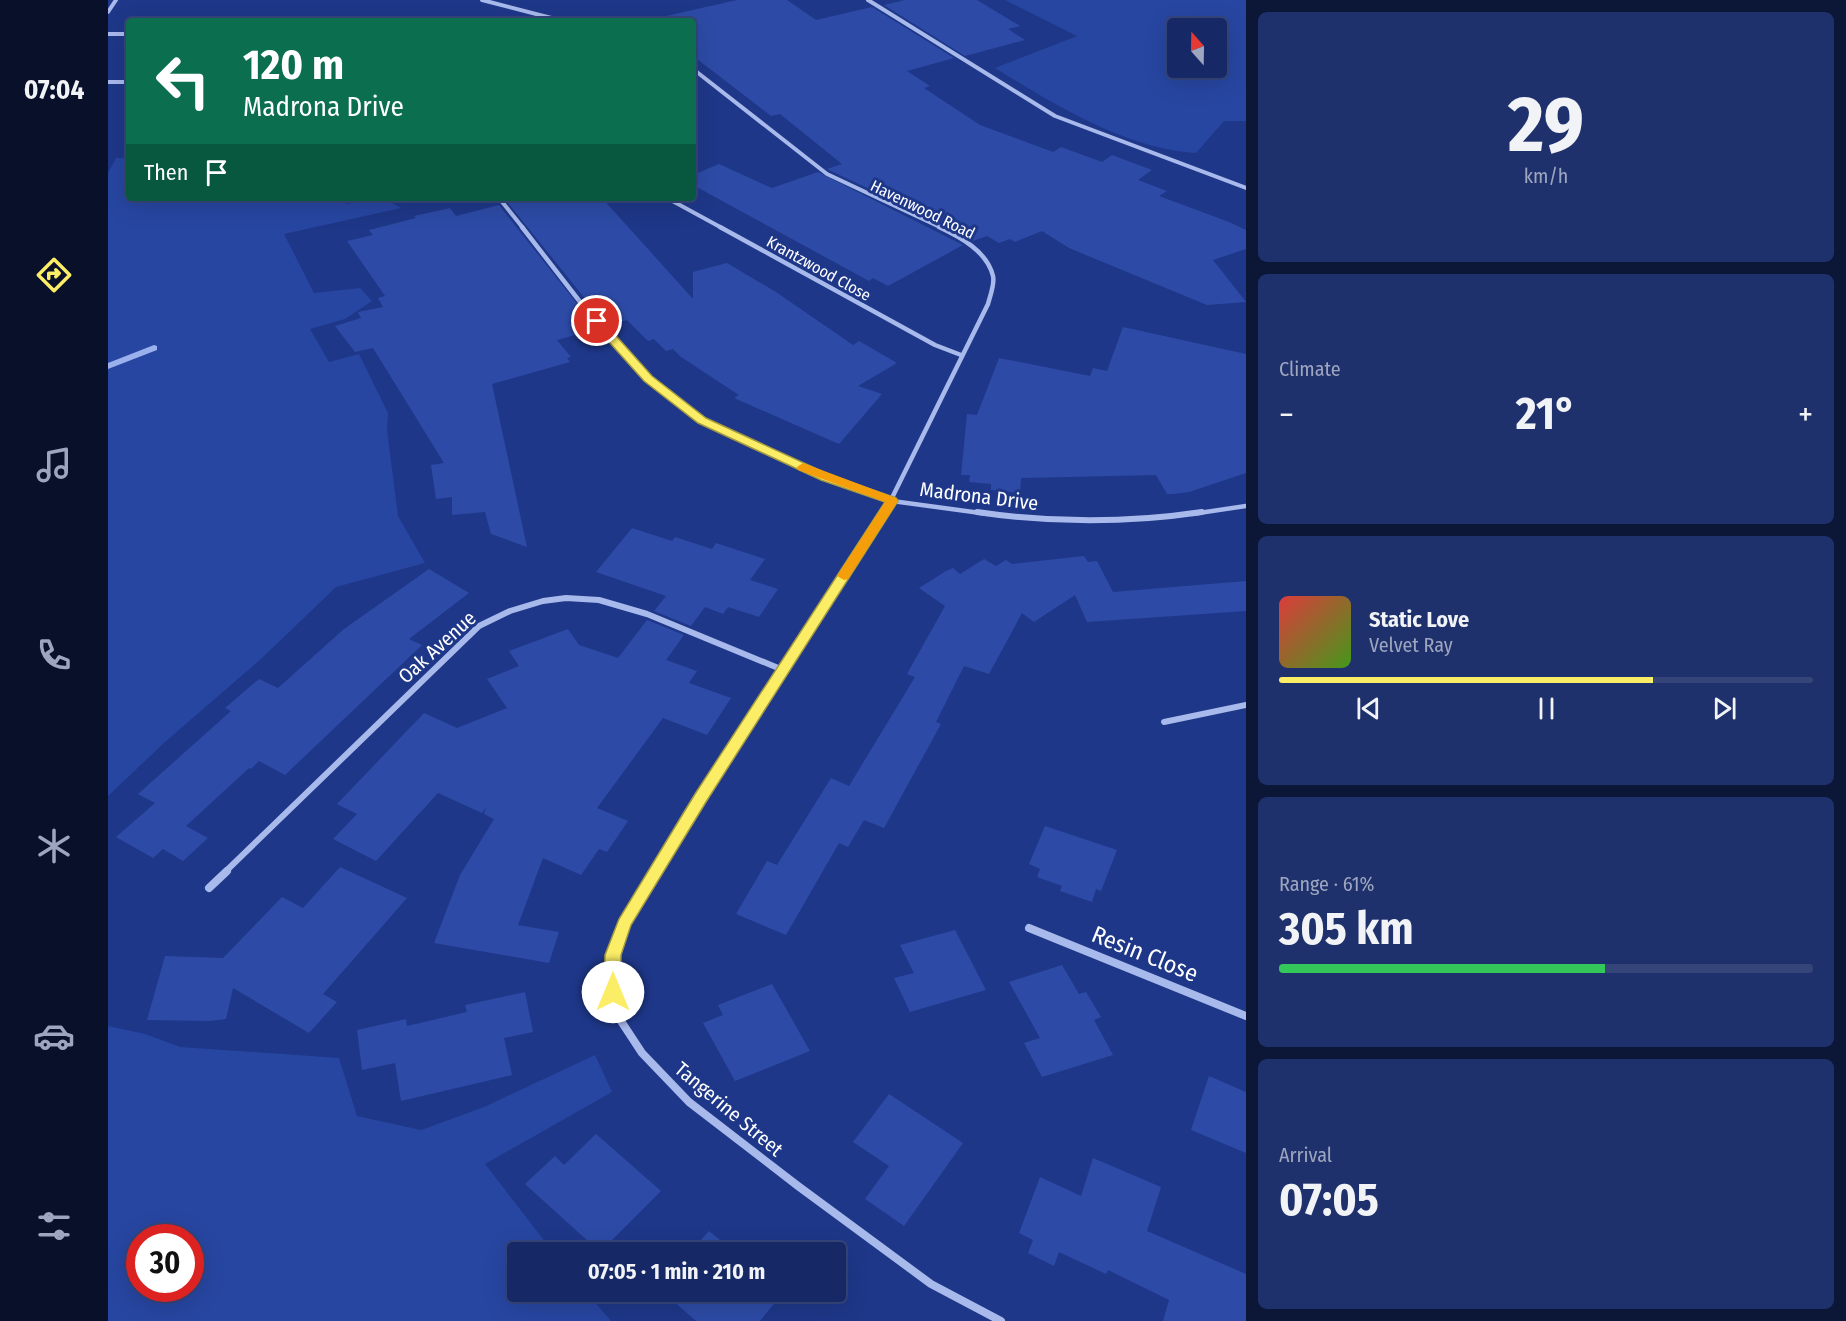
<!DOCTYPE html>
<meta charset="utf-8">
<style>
body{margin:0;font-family:"Fira Sans Condensed",sans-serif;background:#1f316c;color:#f1f3f6;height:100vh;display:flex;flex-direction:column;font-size:22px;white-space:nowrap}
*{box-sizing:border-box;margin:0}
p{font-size:20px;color:#9ea6bf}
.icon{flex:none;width:33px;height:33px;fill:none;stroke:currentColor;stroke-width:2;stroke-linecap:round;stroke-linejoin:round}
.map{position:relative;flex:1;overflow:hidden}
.sheet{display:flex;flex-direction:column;gap:12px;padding:12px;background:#0c1738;width:600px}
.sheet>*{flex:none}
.top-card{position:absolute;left:18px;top:18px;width:570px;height:183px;border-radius:6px;box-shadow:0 6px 24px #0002,0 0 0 2px #35457a;background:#0b6e4f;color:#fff;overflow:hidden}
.needle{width:39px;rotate:340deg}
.buttons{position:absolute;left:1059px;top:18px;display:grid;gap:12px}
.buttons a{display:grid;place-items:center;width:60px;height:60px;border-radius:6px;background:#162966;box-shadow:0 6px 24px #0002,0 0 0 2px #35457a;font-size:30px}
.speed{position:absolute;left:18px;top:1224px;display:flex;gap:12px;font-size:30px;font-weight:700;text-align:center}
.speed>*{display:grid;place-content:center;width:78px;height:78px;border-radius:50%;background:#162966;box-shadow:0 6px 24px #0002,0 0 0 2px #35457a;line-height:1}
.speed .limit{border:9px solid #d22;background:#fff;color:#111}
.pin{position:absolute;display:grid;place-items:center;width:51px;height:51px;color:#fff;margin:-26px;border:3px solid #fff;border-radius:50%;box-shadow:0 2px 6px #0007}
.me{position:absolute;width:66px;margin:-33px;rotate:0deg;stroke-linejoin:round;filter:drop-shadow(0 0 4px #0008)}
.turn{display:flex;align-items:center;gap:21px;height:126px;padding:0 18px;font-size:27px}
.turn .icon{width:78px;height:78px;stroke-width:2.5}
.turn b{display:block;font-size:42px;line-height:51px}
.then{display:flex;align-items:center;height:57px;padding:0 18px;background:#0003;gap:12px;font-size:22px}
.big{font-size:45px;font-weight:700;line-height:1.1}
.sheet .tile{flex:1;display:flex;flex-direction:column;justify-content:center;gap:9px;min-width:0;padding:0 21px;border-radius:9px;background:#1f316c}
.sheet .dial{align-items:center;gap:0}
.dial b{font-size:78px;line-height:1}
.song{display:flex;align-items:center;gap:18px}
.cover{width:72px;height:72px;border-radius:9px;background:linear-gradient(135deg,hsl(0 70% 55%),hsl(100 70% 35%))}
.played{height:6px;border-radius:3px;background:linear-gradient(90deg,#fbed66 70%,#35457a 70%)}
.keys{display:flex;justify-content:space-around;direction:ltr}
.heat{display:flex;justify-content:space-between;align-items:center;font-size:33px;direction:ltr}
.charge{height:9px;border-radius:4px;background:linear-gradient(90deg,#34c759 61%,#35457a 0)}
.trip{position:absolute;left:399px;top:1242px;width:339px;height:60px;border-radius:6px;background:#162966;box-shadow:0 6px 24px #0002,0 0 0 2px #35457a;font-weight:700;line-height:60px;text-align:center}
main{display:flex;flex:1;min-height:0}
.dock{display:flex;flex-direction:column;width:108px;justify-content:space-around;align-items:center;background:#091029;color:#9ea6bf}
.dock .icon{width:42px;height:42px}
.dock .on{color:#fbed66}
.dock b{font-size:27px;color:#f1f3f6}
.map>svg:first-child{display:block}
.green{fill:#2746a1;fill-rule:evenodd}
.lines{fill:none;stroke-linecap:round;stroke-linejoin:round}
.stream{fill:#9bb1ed;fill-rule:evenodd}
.building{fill:#2d4ba6}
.street-far3{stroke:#a8b9eb;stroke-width:4}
.street-far2{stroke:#a8b9eb;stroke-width:4.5}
.street-far1{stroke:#a8b9eb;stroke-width:6}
.street{stroke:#a8b9eb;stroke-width:8}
.route{fill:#fbed66;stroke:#a39a42;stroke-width:1.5}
.slow{fill:#f59e0b}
.labels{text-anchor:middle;stroke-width:6;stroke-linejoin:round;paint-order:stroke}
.far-street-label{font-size:16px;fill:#fff;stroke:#1e3788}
.street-label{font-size:20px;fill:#fff;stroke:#1e3788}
.near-street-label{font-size:24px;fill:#fff;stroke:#1e3788}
</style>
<main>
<nav class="dock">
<b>07:04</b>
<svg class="icon on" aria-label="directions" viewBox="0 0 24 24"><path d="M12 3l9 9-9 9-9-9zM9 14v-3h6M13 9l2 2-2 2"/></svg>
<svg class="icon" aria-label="music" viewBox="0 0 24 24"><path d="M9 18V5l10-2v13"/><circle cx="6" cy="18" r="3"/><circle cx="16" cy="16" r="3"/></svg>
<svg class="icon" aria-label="phone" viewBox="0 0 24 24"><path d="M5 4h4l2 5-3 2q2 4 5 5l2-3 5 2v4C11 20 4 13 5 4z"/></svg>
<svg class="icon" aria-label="climate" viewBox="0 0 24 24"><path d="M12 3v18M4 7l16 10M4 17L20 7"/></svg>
<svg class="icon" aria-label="car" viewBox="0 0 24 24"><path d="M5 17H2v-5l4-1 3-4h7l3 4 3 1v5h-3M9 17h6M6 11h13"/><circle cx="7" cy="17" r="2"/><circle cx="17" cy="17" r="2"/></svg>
<svg class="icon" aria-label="filters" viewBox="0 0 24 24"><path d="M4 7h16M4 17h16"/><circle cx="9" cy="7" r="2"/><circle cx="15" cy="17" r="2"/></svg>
</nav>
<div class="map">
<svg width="1138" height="1321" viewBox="0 0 1138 1321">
<rect width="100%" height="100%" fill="#1e3788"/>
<g class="green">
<path d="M897,0H1138V121H1116L1088,153C1017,149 946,104 887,68L969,36ZM1070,28H1108V68H1070Z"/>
<path d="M8,158H21V198H235L239,204L275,198L293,208L176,234L206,293L252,288L264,301L237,319L202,329L221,362L251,354L280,413L279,430L290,516L317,563L228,587L154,658L57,742L0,796V173Z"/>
<path d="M0,1026L37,1034L72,1047L231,1058L249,1116L313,1130L376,1107L487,1055L504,1092L377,1164L445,1252H410V1292H478L503,1321H0ZM32,1238H82V1288H32Z"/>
</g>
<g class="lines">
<path class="stream" d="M46,345L49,346V350L0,369V363Z"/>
</g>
<g class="building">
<path d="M629,0H679L708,20L764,7L846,58L799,71L822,86L816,88L872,125L945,152L953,147L994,162L1004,155L1044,170L1030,180L1059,191L1051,196L1121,222L1138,230V249L1105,260L1138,302L1099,305L961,248L934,231L907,242L902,239L891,243L879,236L865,241L836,224L721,170L719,169L734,164L672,114L663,116L585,56V21H548L545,19Z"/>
<path d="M797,0H869L912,26L900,29L917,40L857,56L776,5Z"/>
<path d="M611,164L664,188L710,172L855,245L780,286L765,278L761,281L585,185V175Z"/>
<path d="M422,198H494L585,299V272L619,263L668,292L745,345L751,341L789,363L750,386L774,394L731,444L626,398L631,395L573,357L565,349L558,351L546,339L540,341L519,320L499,326L400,203Z"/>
<path d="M391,205L489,329L449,340L463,357L459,358L462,362L384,384L419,547L383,534L377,512L344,515V497L328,499L323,465L336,463L265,348L247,352L227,326L253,318L250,312L275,307L270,298L277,296L239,241L265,235L261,230L308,218L306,216L342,208L348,216Z"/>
<path d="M1015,327L1138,354V473L1081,492L1065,494H1059L1048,475L913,478L912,493L883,490V484L861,482L862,475H853L859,414L869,415L891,358L982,376L985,368L999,371Z"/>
<path d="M524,528L564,541L567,537L604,549L608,543L657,559L642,580L670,589L651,617L620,607L615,614L597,607L583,626L546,611L558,596L488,572Z"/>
<path d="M976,556L980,562L989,561L1005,592L1138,581V611L979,622L967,595L926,622L914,613L881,674L856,666L828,722L833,724L776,828L756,820L740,847L731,843L678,935L628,914L659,861L669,865L723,778L741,786L807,677L799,674L837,606L811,588L838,571L845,568L852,574L876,559L888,566L898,560L904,564Z"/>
<path d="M321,569L361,593L301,639L314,645L177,775L151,761L143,769L141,768L78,826L100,838L75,861L55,849L45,858L8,837L47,803L30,794L123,711L117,708L151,679L170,688L236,629Z"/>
<path d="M539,620L576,635L558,660L589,671L581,683L623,698L599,735L555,718L489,808L520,821L499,852L491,849L473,875L435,858L410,925L451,932L441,963L326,943L352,875L386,819L376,814L378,808L374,813L330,793L268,861L225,839L249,814L229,804L316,713L349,728L399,708L379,679L411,666L401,651L460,629L471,645L510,658Z"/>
<path d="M937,826L1009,850L993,891L988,889L984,902L952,891L954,886L929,877L932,869L921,864Z"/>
<path d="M232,867L299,898L215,994L229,1002L201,1033L125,988L118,1019L102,1021L39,1020L57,956L115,958L174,897L195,908Z"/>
<path d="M847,930L878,990L802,1012L786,978L806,973L792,945Z"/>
<path d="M954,965L971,994L978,992L993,1017L986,1020L1005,1055L934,1077L916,1043L932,1038L901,982Z"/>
<path d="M664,984L702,1051L627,1081L595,1023L615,1015L610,1005Z"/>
<path d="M417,992L425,1032L396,1038L404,1075L293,1101L287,1063L254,1070L249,1030L298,1019L299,1026L359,1012L357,1005Z"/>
<path d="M1101,1076L1138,1092V1153L1083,1130Z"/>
<path d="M781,1094L855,1143L796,1226L757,1199L781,1166L745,1142Z"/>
<path d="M488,1134L553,1191L492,1252L417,1184L447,1156L456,1165Z"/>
<path d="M985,1158L1053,1187L1039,1231L1138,1274V1321H1055L1061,1300L1000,1270L998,1274L951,1252L946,1266L920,1253L925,1240L911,1233L932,1177L973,1196Z"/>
<path d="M601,1231L627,1252H582Z"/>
<path d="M555,1292H673L675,1293L652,1321H588Z"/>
</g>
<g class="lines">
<g class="street-far3">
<path d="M374,0L455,21"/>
<path d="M760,0L947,116L1138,188"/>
<path d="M0,12L8,0"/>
<path d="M0,34H21"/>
<path d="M585,69L719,174L834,228"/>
<path d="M0,82H21"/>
<path d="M391,198L415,228"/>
<path d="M559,198L614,228"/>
</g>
<g class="street-far2">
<path d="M414,227L476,307L540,379L594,421L718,478L784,501L880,514"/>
<path d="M612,227L827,345L853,355"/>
<path d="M776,514L880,304C882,296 887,284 885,276C879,251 852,237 831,227"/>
<path d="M1084,514L1138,506"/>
</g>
<g class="street-far1">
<path d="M869,512C943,523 1020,523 1094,512"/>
<path d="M1056,722L1138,705"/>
<path d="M117,872L371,626L402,611L435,601L458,598L491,600L539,614L675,670"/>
<path d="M547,872L777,512"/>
</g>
<g class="street">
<path d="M548,871L516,923L505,955V992L511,1018L534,1053L581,1102L690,1186L823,1284L893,1321"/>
<path d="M101,888L119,871"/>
<path d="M921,928L1138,1016"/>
</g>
</g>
<path class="route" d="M489,318L493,319L544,376L598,418L722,475L788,498L790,501L598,802L523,925L513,955V992L511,997L505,999L499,997L496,992L497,955L511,919L587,794L777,502L713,480L590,423L536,381L485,324L484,321Z"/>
<path class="slow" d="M695,463L788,498L790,501L740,579L736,580L729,576L777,502L690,470L689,467Z"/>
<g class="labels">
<g class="far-street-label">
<text transform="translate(815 209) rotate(26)" y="6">Havenwood Road</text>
<text transform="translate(711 268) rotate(29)" y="6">Krantzwood Close</text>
</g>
<g class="street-label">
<text transform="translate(871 496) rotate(7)" y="7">Madrona Drive</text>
<text transform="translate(329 647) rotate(-42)" y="7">Oak Avenue</text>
<text transform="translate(621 1109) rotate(40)" y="7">Tangerine Street</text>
</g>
<g class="near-street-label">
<text transform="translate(1037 954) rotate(22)" y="8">Resin Close</text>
</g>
</g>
</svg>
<div class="buttons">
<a><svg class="needle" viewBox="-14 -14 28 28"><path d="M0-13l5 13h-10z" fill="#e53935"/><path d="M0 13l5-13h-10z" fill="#9ea6bf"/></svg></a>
</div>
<div class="speed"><div class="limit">30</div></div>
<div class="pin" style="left:489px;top:321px;background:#d93025"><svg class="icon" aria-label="arrive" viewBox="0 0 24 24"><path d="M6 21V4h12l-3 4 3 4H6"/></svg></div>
<svg class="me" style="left:505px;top:992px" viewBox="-20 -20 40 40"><circle r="19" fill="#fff"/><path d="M0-13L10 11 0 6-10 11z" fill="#fbed66"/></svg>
<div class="trip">07:05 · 1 min · 210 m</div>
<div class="top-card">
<div class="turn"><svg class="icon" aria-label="left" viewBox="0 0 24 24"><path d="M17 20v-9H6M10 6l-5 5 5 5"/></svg><div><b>120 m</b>Madrona Drive</div></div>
<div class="then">Then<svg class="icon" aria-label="arrive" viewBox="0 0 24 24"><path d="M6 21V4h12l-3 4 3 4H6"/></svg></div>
</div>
</div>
<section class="sheet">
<div class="tile dial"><b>29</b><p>km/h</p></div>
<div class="tile"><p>Climate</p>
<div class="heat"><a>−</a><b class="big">21°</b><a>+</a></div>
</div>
<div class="tile">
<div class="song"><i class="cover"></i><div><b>Static Love</b><p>Velvet Ray</p></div></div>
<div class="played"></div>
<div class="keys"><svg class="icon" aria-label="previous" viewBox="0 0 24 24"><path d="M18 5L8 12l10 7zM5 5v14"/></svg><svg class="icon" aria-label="pause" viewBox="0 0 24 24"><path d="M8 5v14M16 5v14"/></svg><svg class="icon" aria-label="next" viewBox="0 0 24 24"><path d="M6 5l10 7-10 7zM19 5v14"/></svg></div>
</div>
<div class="tile"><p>Range · 61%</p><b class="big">305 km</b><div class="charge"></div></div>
<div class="tile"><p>Arrival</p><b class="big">07:05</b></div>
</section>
</main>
